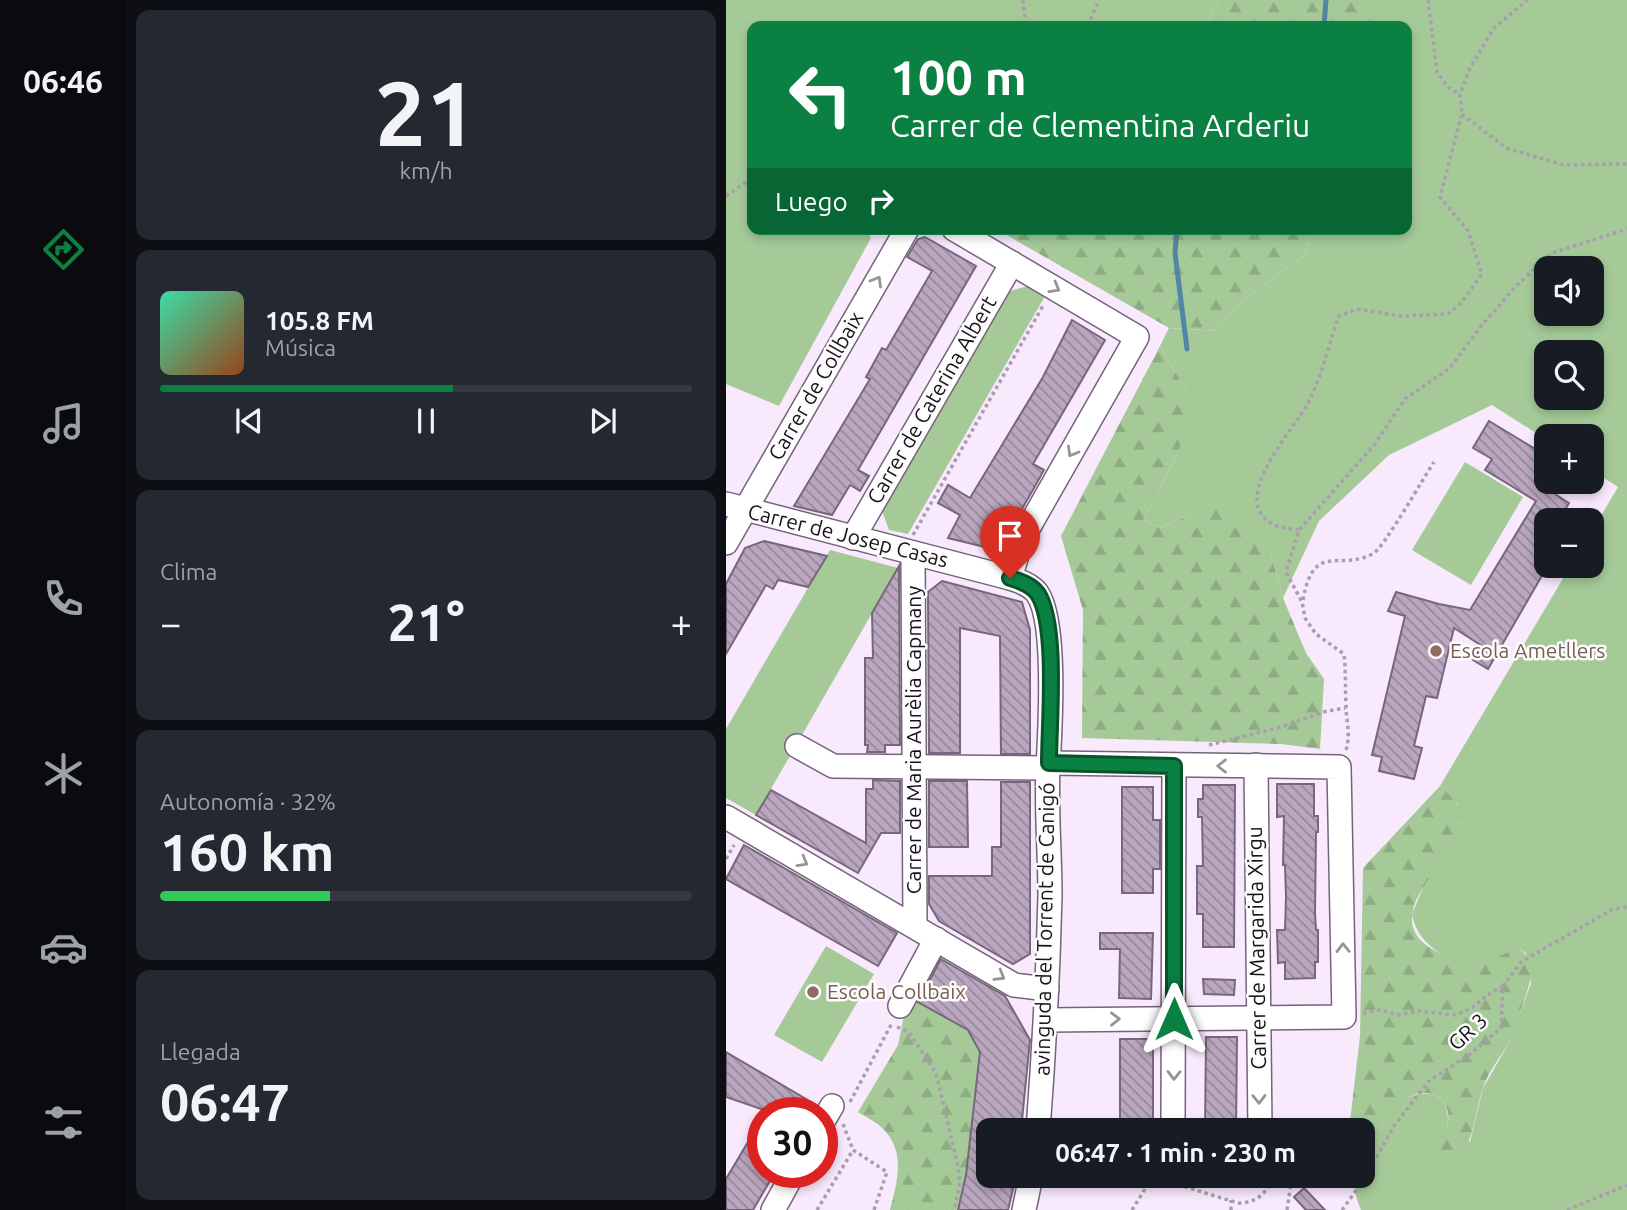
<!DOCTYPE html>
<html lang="es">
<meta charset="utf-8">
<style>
body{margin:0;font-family:Ubuntu,sans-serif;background:#242831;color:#f1f3f6;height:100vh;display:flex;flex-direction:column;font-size:26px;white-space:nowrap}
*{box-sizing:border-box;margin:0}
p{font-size:23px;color:#9ea1a6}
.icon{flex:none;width:38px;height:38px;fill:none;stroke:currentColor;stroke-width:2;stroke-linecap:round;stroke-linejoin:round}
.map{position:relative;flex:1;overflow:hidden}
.drawer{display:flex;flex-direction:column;gap:10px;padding:10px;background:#0d0f14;width:600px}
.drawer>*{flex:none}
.guide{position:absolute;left:21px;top:21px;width:665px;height:214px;border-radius:14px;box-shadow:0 4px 10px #0003;background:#0b8043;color:#fff;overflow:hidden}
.buttons{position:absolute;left:808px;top:256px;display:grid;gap:14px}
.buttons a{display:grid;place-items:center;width:70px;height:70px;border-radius:14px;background:#171b24;box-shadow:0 4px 10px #0003;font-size:35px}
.speed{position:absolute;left:21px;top:1097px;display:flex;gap:14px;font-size:35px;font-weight:700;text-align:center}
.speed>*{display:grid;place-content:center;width:91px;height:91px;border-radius:50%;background:#171b24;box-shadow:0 4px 10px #0003;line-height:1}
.speed .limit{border:10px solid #d22;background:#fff;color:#111}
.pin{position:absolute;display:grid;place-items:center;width:60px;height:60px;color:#fff;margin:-72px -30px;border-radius:50% 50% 50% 0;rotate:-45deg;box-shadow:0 0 7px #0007}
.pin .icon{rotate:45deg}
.me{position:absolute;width:77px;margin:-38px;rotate:0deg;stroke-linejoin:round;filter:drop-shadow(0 0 5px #0008)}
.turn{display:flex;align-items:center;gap:24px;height:147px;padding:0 28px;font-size:32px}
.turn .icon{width:91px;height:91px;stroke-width:2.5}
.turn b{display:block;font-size:49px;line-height:60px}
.then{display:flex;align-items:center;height:66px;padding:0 28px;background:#0003;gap:14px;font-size:26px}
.big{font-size:52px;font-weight:600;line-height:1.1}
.drawer .card{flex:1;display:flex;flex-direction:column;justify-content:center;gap:10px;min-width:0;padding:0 24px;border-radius:14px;background:#242831}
.drawer .dial{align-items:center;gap:0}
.dial b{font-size:91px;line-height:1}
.song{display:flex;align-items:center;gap:21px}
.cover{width:84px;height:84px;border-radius:10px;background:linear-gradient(135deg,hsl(160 70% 55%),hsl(20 70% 35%))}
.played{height:7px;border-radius:4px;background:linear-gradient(90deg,#0b8043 55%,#363941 55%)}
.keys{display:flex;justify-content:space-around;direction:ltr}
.heat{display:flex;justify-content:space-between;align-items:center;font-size:38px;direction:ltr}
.charge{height:10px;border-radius:5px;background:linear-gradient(90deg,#34c759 32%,#363941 0)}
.trip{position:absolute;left:250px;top:1118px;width:399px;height:70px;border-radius:14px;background:#171b24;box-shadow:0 4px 10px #0003;font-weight:600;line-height:70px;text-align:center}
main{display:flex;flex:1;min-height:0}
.dock{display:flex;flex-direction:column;width:126px;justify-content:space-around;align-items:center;background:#090b0e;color:#9ea1a6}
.dock .icon{width:49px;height:49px}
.dock .current{color:#0b8043}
.dock b{font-size:32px;color:#f1f3f6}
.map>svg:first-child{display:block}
.grass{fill:#a5ca98;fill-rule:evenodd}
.forest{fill:url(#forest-firs)}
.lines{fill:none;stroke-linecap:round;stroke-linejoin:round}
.stream{stroke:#5187a5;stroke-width:5}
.building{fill:url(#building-back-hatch);stroke:#78667c;stroke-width:2}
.minor-casing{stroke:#746379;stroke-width:26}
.path{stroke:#aa9dad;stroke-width:3.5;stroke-dasharray:3.5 3.5;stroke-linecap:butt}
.minor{stroke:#fff;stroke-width:23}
.oneway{stroke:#979498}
.route-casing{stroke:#07532c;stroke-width:18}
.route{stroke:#0b8043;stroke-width:12}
.education-dot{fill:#8d6e63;stroke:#fcfcfc;stroke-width:2.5}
.labels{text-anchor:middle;stroke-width:5;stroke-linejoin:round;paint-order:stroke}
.street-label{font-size:21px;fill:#18111a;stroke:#fcfcfc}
.education-label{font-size:21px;fill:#785e54;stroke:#fcfcfc;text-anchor:start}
</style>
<main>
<nav class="dock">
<b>06:46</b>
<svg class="icon current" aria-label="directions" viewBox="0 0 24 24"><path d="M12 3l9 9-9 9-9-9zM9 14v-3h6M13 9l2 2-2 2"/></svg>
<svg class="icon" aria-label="music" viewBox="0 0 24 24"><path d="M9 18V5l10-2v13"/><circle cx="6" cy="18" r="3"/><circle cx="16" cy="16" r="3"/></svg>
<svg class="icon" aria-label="phone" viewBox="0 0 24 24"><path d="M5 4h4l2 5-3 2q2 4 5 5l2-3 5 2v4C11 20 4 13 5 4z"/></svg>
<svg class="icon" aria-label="climate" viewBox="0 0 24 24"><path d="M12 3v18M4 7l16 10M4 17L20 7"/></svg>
<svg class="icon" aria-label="car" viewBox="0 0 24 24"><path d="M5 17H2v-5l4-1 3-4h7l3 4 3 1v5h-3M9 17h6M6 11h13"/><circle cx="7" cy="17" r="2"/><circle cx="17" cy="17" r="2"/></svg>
<svg class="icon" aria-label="filters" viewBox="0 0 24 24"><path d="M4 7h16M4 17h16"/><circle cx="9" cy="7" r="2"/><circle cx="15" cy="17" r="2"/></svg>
</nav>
<section class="drawer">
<div class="card dial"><b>21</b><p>km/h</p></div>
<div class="card">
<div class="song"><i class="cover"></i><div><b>105.8 FM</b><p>Música</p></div></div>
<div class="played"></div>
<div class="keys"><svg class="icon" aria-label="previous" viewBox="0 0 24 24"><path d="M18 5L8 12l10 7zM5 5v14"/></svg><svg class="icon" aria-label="pause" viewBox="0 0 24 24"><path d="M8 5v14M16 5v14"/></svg><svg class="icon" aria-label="next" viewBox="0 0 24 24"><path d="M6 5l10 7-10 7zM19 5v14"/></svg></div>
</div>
<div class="card"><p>Clima</p>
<div class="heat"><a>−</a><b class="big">21°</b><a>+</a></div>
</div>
<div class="card"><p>Autonomía · 32%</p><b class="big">160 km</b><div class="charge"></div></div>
<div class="card"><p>Llegada</p><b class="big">06:47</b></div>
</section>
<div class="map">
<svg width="901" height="1210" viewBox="0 0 901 1210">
<defs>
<pattern id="forest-firs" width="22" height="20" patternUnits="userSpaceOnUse" patternTransform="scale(1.75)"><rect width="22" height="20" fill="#a5ca98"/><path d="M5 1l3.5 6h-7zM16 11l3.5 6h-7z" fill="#8dac82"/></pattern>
<pattern id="building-back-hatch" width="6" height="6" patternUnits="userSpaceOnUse" patternTransform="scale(1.75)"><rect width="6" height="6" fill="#baa7bf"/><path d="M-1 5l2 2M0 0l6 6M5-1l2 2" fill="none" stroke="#96879a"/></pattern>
</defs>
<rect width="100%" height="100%" fill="#f9e9fd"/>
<g class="grass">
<path d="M0,0H493L479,26H26V229H140L145,238L53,406L0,384Z"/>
<path d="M653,0H901V1210H635C630,1198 628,1189 628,1176H637C637,1168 635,1156 637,1149C642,1135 658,1114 670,1105C696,1085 728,1090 721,1129L744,1142L757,1088L784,1041L805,983L800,953L792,948C782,953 772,959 761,961C729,968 691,947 686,914L732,804L714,786L845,565H866V531L892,487L866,470V436H821V440L766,405L663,455L593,521L557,598L543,547L469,512L435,528L417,520L452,453L461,391L434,346L443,328L491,331L512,304L579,255L586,229H681V26H653ZM821,268H866V313H821ZM821,352H866V397H821Z"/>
<path d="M302,286L319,296L182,534L163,530L156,511L284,291Z"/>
<path d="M739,462L797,497L745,585L686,550Z"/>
<path d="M104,550L172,568L30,815L0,798V729Z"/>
<path d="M100,946L148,974L96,1062L48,1035Z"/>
</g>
<g class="forest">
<path d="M493,0H653V26H479Z"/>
<path d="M270,229H586L579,255L512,304L491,331L443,328Z"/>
<path d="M434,346L461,391V424L452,453L417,520L435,528L469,512L494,508L520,526L543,547L557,598L580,653L598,679L594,749L555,744L356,738L357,610L335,536Z"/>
<path d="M714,786C724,796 737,804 736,821C733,859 641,919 714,953C744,968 763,961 792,948C811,960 806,976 800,995C794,1010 792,1027 784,1041C775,1056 762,1072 757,1088C747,1117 749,1152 720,1169C716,1162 714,1156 715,1148C716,1139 721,1131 722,1122C725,1101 708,1088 688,1095C664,1104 649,1128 637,1150V1130H623L634,1036L637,868Z"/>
<path d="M182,996L242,1030L254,1052L240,1175L232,1210H164C171,1182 181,1150 155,1127C149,1121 139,1117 132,1112L172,1045Z"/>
</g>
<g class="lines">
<g class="stream">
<path d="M598,26L600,0"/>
<path d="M451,229L449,253L461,349"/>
</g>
</g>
<g class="building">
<path d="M199,237L250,266L132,470L143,476L134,491L124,485L106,515L68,506L144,379L140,377L156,348L160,350L206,271L181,257L192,239Z"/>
<path d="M346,320L379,340L307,464L318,470L308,488L278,540L267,533L259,547L222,538L234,515L212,503L222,485L244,498L317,377Z"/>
<path d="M763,421L821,456V482L818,487L843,503L833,520H821V567L762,669L747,660L756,646L728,628L711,698L700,696L688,746L696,748L688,779L653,771L656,757L646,755L679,616L662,611L670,592L713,604L744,610L810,501L759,470L766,459L747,448Z"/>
<path d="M38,541L101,556L82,587L52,580L47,589L40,585L0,654V584L19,548Z"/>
<path d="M173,566L174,745H159V752H141L142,745H139V658H147L146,613Z"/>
<path d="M216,581L296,602L304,630V754H275L274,636L234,628V753H203L202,592Z"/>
<path d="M147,780L174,781V833H155L132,873L30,815L45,790L140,843V789H147Z"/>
<path d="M203,781H241L242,847H203Z"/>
<path d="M275,782H304V954L287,964L213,921L203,904V876H266V847H275Z"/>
<path d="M551,784H588V816H592V832H590L589,913L590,930H592V962H589V978L559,979V962L552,963L551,930H559L560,897L559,865H557L558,816L551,817Z"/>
<path d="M477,785H509L508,947H477V914H471V866H477L476,817H472V799H477Z"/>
<path d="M396,787H427V820H434V869H427V893H396Z"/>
<path d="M18,845L171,933L152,966L0,879Z"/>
<path d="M374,933H427L425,999L393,998L394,949H374Z"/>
<path d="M215,959L279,996L304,1040L295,1130H262V1176H290L282,1210H232L240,1175L254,1052L242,1030L192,1002Z"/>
<path d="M477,979L509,980L508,995L478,994Z"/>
<path d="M480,1037H511L510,1130H479Z"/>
<rect x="394" y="1039" width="33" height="91"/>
<path d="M0,1052L90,1105L86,1113H47L0,1097Z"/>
<path d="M37,1117V1172H49L27,1210H0V1179Z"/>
<path d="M578,1188L599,1210H580L568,1197Z"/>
</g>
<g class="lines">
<defs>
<g id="minor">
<path d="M228,229L411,337L296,539L284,578"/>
<path d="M0,504L284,578C294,581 305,585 311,593C331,621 324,731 322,768C320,810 324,853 324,896C322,974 318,1052 312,1130"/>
<path d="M127,538L286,263"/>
<path d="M0,543L181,229"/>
<path d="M187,553L189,926"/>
<path d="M71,746L107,766L322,768"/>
<path d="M530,765L534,1130"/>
<path d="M0,817L288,985L321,989"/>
<path d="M174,1006L210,939"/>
<path d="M321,1020L618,1017L613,767L323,763"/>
<path d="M96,1123L106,1106"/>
<path d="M447,1130L448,766"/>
<path d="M47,1210L68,1172"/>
<path d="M298,1210L305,1176"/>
</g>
</defs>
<use href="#minor" class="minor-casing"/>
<g class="path">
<path d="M297,0L300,26"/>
<path d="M702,0L711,72L722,87L734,95"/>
<path d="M362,26L373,0"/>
<path d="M736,114L780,148L838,165L901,164"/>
<path d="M0,196L26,178"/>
<path d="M573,530C566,529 558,528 551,526C497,504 568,430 582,403C596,377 603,343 613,316L631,309L675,316L722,314L735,303L756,274L742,231L714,197L736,114L734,95L743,70L768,28L801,0"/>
<path d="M187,535L318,304"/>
<path d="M577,600C588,539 614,573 648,553C658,547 698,477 708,462"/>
<path d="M483,745L555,727L597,712L619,708"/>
<path d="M620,750C625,734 620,721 620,705C619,687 620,671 618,654L590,634L579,618L576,602L560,572L573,530L649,444L679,399L724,368L755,326L792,284L826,253L901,229"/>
<path d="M0,859L8,845"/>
<path d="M637,1013L654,1010L672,1015L692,1011L730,1015L746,1008L761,995L777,986"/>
<path d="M171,1027L183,1032L210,1073L232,1167L234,1183L228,1210"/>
<path d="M124,1102L166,1023"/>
<path d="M117,1124L127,1150"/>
<path d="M433,1176L437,1180L512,1203C533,1203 539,1192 550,1176"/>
<path d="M91,1210L127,1150L161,1172L148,1210"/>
<path d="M406,1210L427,1176"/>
<path d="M505,1210V1200"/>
<path d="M561,1210L566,1176"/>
<path d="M616,1210L637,1181L668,1126L703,1081L744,1054L775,1028L777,986L795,962L887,909L901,907"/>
<path d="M841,1210L901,1185"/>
</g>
<use href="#minor" class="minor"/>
</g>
<defs><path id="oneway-chevron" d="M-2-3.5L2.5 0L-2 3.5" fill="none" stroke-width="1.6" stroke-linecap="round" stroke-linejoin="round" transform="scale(1.75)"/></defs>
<g class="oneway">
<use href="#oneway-chevron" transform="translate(151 281) rotate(-60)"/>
<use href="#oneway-chevron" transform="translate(329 288) rotate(30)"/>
<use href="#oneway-chevron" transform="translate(346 452) rotate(120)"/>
<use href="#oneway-chevron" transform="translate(496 766) rotate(-180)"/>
<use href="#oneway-chevron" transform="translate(77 862) rotate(30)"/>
<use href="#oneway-chevron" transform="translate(617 948) rotate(-91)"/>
<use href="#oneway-chevron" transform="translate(274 976) rotate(31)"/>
<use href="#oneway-chevron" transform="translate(389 1019) rotate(-1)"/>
<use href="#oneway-chevron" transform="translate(448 1075) rotate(91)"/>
<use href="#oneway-chevron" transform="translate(533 1099) rotate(89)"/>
</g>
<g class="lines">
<defs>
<path id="route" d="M284,578C294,581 306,585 312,594C332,626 323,723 323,763L448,766V1019"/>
</defs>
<use href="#route" class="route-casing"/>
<use href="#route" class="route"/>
</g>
<g class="education-dot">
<circle cx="710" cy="651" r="7"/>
<circle cx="87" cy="992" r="7"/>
</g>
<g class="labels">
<g class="street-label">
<text transform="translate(90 386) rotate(-60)" y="7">Carrer de Collbaix</text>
<text transform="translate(206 400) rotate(-60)" y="7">Carrer de Caterina Albert</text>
<text transform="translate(122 536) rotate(14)" y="7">Carrer de Josep Casas</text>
<text transform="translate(188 740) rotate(-90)" y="7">Carrer de Maria Aurèlia Capmany</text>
<text transform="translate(319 929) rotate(-89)" y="7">avinguda del Torrent de Canigó</text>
<text transform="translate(531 948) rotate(-91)" y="7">Carrer de Margarida Xirgu</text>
<text transform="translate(742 1032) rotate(-42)" y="7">GR 3</text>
</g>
<g class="education-label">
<text x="724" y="658">Escola Ametllers</text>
<text x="101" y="999">Escola Collbaix</text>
</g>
</g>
</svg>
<div class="buttons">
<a><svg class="icon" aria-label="sound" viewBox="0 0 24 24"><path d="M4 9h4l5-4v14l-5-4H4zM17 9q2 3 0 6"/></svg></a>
<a><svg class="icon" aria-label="search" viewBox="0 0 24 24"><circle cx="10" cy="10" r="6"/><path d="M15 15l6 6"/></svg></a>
<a>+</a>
<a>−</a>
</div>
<div class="speed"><div class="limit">30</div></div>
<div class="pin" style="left:284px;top:578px;background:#d93025"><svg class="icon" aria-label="arrive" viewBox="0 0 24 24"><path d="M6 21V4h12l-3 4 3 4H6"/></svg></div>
<svg class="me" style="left:448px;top:1019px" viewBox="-20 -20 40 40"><path d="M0-17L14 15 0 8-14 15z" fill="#0b8043" stroke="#fff" stroke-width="4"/></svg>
<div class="trip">06:47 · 1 min · 230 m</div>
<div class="guide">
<div class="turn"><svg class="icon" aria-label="left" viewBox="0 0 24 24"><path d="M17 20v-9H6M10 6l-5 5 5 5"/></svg><div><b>100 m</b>Carrer de Clementina Arderiu</div></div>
<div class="then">Luego<svg class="icon" aria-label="right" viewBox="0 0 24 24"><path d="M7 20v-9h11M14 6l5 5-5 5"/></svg></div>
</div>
</div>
</main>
